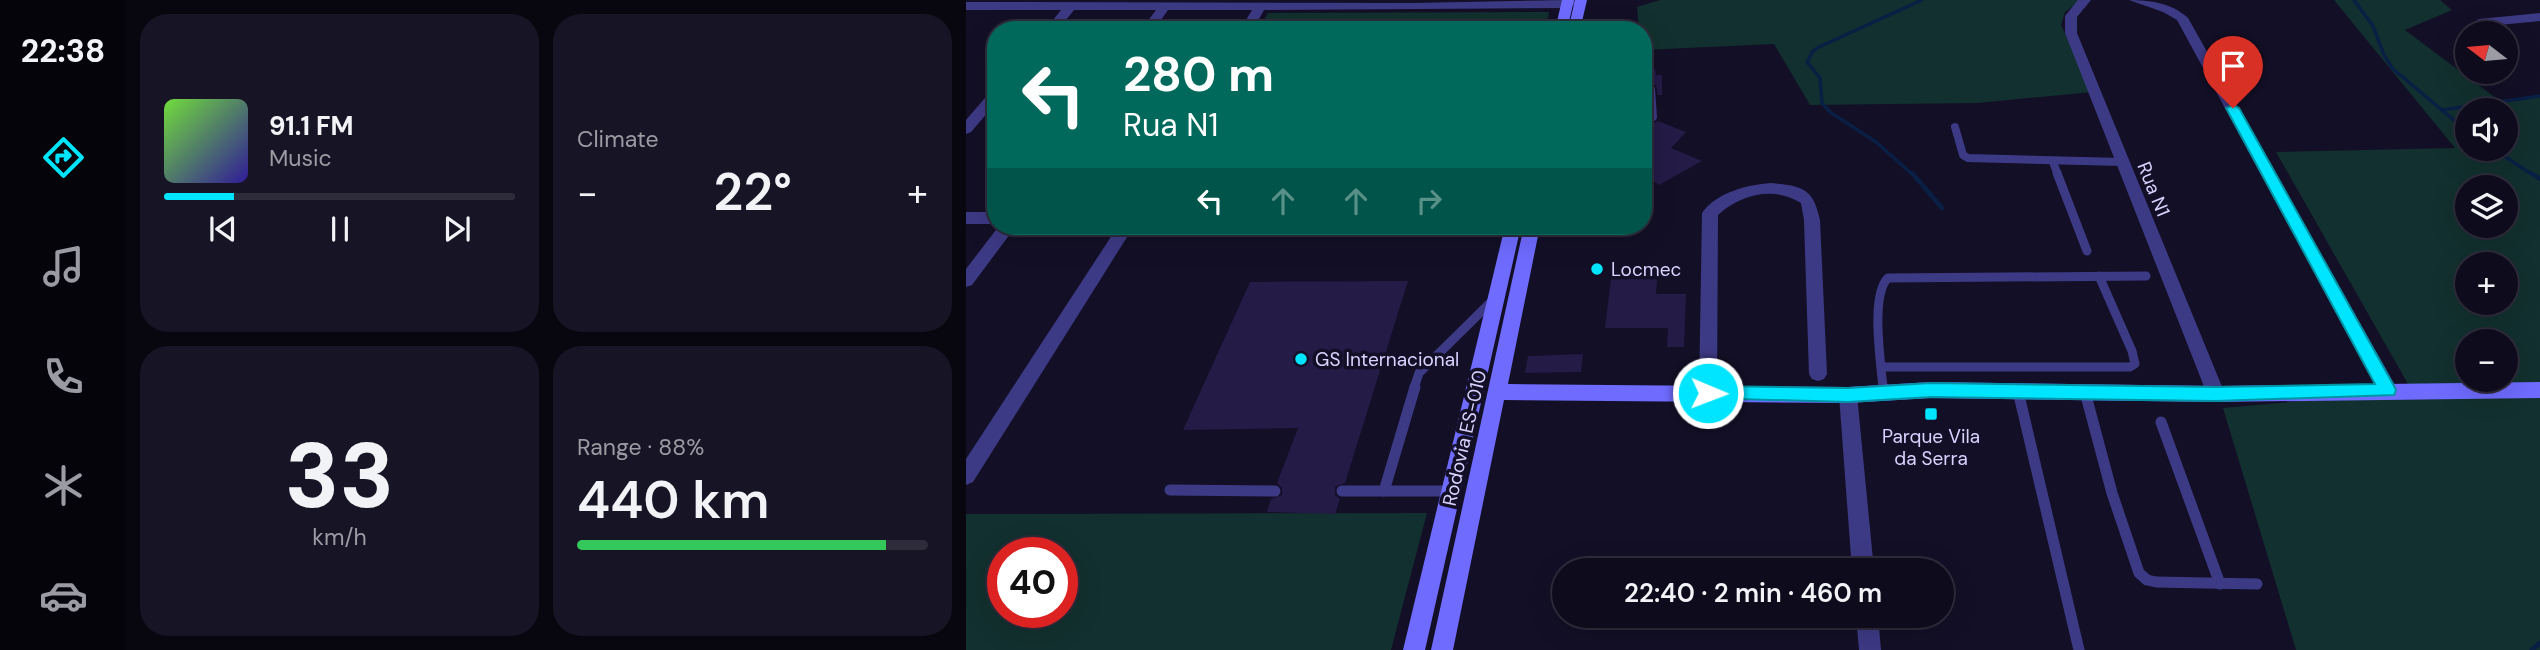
<!DOCTYPE html>
<meta charset="utf-8">
<style>
body{margin:0;font-family:"DM Sans",sans-serif;background:#171425;color:#f1f3f6;height:100vh;display:flex;flex-direction:column;font-size:26px;white-space:nowrap}
*{box-sizing:border-box;margin:0}
p{font-size:23px;color:#9b9ba3}
.icon{flex:none;width:38px;height:38px;fill:none;stroke:currentColor;stroke-width:2;stroke-linecap:round;stroke-linejoin:round}
.map{position:relative;flex:1;overflow:hidden}
.drawer{display:flex;flex-direction:column;gap:14px;padding:14px;background:#08060f;width:840px}
.drawer>*{flex:none}
.hud{position:absolute;left:21px;top:21px;width:665px;height:214px;border-radius:28px;box-shadow:0 7px 28px #0002,0 0 0 2px #2e2b3b;background:#00695c;color:#fff;overflow:hidden}
.needle{width:46px;rotate:286deg}
.buttons{position:absolute;left:1489px;top:21px;display:grid;gap:14px}
.buttons a{display:grid;place-items:center;width:63px;height:63px;border-radius:50%;background:#0e0b1c;box-shadow:0 7px 28px #0002,0 0 0 2px #2e2b3b;font-size:35px}
.speed{position:absolute;left:21px;top:537px;display:flex;gap:14px;font-size:35px;font-weight:700;text-align:center}
.speed>*{display:grid;place-content:center;width:91px;height:91px;border-radius:50%;background:#0e0b1c;box-shadow:0 7px 28px #0002,0 0 0 2px #2e2b3b;line-height:1}
.speed .limit{border:10px solid #d22;background:#fff;color:#111}
.pin{position:absolute;display:grid;place-items:center;width:60px;height:60px;color:#fff;margin:-72px -30px;border-radius:50% 50% 50% 0;rotate:-45deg;box-shadow:0 0 7px #0007}
.pin .icon{rotate:45deg}
.me{position:absolute;width:77px;margin:-38px;rotate:91deg;stroke-linejoin:round;filter:drop-shadow(0 0 5px #0008)}
.turn{display:flex;align-items:center;gap:24px;height:147px;padding:0 21px;font-size:32px}
.turn .icon{width:91px;height:91px;stroke-width:2.5}
.turn b{display:block;font-size:49px;line-height:60px}
.lanes{display:flex;align-items:center;height:66px;padding:0 21px;background:#0003;justify-content:center;gap:35px;direction:ltr}
.lanes .off{opacity:.35}
.big{font-size:52px;font-weight:600;line-height:1.1}
.drawer .card{flex:1;display:flex;flex-direction:column;justify-content:center;gap:10px;min-width:0;padding:0 24px;border-radius:28px;background:#171425}
.drawer .dial{align-items:center;gap:0}
.dial b{font-size:91px;line-height:1}
.song{display:flex;align-items:center;gap:21px}
.cover{width:84px;height:84px;border-radius:10px;background:linear-gradient(135deg,hsl(100 70% 55%),hsl(250 70% 35%))}
.played{height:7px;border-radius:4px;background:linear-gradient(90deg,#00e5ff 20%,#2e2b3b 20%)}
.keys{display:flex;justify-content:space-around;direction:ltr}
.heat{display:flex;justify-content:space-between;align-items:center;font-size:38px;direction:ltr}
.charge{height:10px;border-radius:5px;background:linear-gradient(90deg,#34c759 88%,#2e2b3b 0)}
.drawer .tiles{flex:1;display:grid;gap:14px;grid-template-columns:repeat(2,1fr)}
.trip{position:absolute;left:586px;top:558px;width:402px;height:70px;border-radius:35px;background:#0e0b1c;box-shadow:0 7px 28px #0002,0 0 0 2px #2e2b3b;font-weight:600;line-height:70px;text-align:center}
main{display:flex;flex:1;min-height:0}
.tab-bar{display:flex;flex-direction:column;width:126px;justify-content:space-around;align-items:center;background:#06040b;color:#9b9ba3}
.tab-bar .icon{width:49px;height:49px}
.tab-bar .on{color:#00e5ff}
.tab-bar b{font-size:32px;color:#f1f3f6}
.map>svg:first-child{display:block}
.green{fill:#12302f;fill-rule:evenodd}
.lines{fill:none;stroke-linecap:round;stroke-linejoin:round}
.stream-far2{stroke:#0a1f44;stroke-width:3.5}
.stream-far1{stroke:#0a1f44;stroke-width:4.5}
.stream{stroke:#0a1f44;stroke-width:5}
.building{fill:#241b47}
.lane-far2{stroke:#3d3a85;stroke-width:8}
.lane-far1{stroke:#3d3a85;stroke-width:9}
.lane{stroke:#3d3a85;stroke-width:11}
.street{fill:#3d3a85;fill-rule:evenodd}
.secondary{fill:#6f6bff;fill-rule:evenodd}
.route{fill:#00e5ff;stroke:#0095a6;stroke-width:2}
.poi-dot{fill:#00e5ff;stroke:#130f26;stroke-width:2.5}
.labels{text-anchor:middle;stroke-width:7;stroke-linejoin:round;paint-order:stroke}
.street-label{font-size:19px;fill:#d9d4ff;stroke:#130f26}
.poi-label{font-size:19px;fill:#d9d4ff;stroke:#130f26;text-anchor:start}
</style>
<main>
<nav class="tab-bar">
<b>22:38</b>
<svg class="icon on" aria-label="directions" viewBox="0 0 24 24"><path d="M12 3l9 9-9 9-9-9zM9 14v-3h6M13 9l2 2-2 2"/></svg>
<svg class="icon" aria-label="music" viewBox="0 0 24 24"><path d="M9 18V5l10-2v13"/><circle cx="6" cy="18" r="3"/><circle cx="16" cy="16" r="3"/></svg>
<svg class="icon" aria-label="phone" viewBox="0 0 24 24"><path d="M5 4h4l2 5-3 2q2 4 5 5l2-3 5 2v4C11 20 4 13 5 4z"/></svg>
<svg class="icon" aria-label="climate" viewBox="0 0 24 24"><path d="M12 3v18M4 7l16 10M4 17L20 7"/></svg>
<svg class="icon" aria-label="car" viewBox="0 0 24 24"><path d="M5 17H2v-5l4-1 3-4h7l3 4 3 1v5h-3M9 17h6M6 11h13"/><circle cx="7" cy="17" r="2"/><circle cx="17" cy="17" r="2"/></svg>
</nav>
<section class="drawer">
<div class="tiles">
<div class="card">
<div class="song"><i class="cover"></i><div><b>91.1 FM</b><p>Music</p></div></div>
<div class="played"></div>
<div class="keys"><svg class="icon" aria-label="previous" viewBox="0 0 24 24"><path d="M18 5L8 12l10 7zM5 5v14"/></svg><svg class="icon" aria-label="pause" viewBox="0 0 24 24"><path d="M8 5v14M16 5v14"/></svg><svg class="icon" aria-label="next" viewBox="0 0 24 24"><path d="M6 5l10 7-10 7zM19 5v14"/></svg></div>
</div>
<div class="card"><p>Climate</p>
<div class="heat"><a>−</a><b class="big">22°</b><a>+</a></div>
</div>
<div class="card dial"><b>33</b><p>km/h</p></div>
<div class="card"><p>Range · 88%</p><b class="big">440 km</b><div class="charge"></div></div>
</div>
</section>
<div class="map">
<svg width="1574" height="650" viewBox="0 0 1574 650">
<rect width="100%" height="100%" fill="#130f26"/>
<g class="green">
<path d="M694,0H1115L1099,12L1095,25L1127,92L1011,103L844,105L808,44L677,50V30H673L671,7Z"/>
<path d="M1368,0H1474L1486,10L1439,30L1534,101L1574,97V650H1330L1257,408L1446,391L1310,152L1489,148ZM1502,110H1540V149H1502ZM1502,187H1540V226H1502ZM1502,264H1540V303H1502ZM1502,341H1540V380H1502Z"/>
<path d="M583,12L580,30H292L302,13Z"/>
<path d="M461,513L425,650H0V514ZM37,553H96V612H37Z"/>
</g>
<g class="lines">
<g class="stream-far2">
<path d="M1388,0L1407,26L1418,55L1427,69L1502,132"/>
<path d="M1476,110L1574,96"/>
<path d="M1527,149L1567,175"/>
<path d="M947,175L910,142L864,112L856,103L854,78L841,62L847,51L853,47L956,0"/>
</g>
<g class="stream-far1">
<path d="M946,173L976,208"/>
<path d="M1565,173L1574,179"/>
</g>
<path class="stream" d="M1566,650L1574,643"/>
</g>
<g class="building">
<path d="M677,69H689L690,75H696V95H692L690,85L677,80Z"/>
<path d="M692,121L720,132L705,148L736,161L693,185L677,174V129Z"/>
<path d="M645,279H691L690,294H720L718,347H701L702,328H639Z"/>
<path d="M442,281L379,483L369,487V495L374,499L369,514L301,512L305,499L316,495V488L311,483L332,428L217,430L284,282Z"/>
<path d="M617,354L615,372L559,373L562,356Z"/>
</g>
<g class="lines">
<g class="lane-far2">
<path d="M677,86L685,89L687,117L677,123"/>
<path d="M989,127L997,155L1002,158L1157,162"/>
<path d="M1087,162L1092,175"/>
</g>
<g class="lane-far1">
<path d="M1091,173L1121,251"/>
<path d="M677,181L680,182"/>
<path d="M916,367H1164L1169,364L1166,351L1133,276"/>
<path d="M448,388L453,373L527,300"/>
<path d="M917,388C915,363 904,295 922,278L1180,276"/>
</g>
<g class="lane">
<path d="M917,387V393"/>
<path d="M1052,391L1113,650"/>
<path d="M1119,392L1146,493L1173,573L1181,580L1190,582L1291,584"/>
<path d="M1195,422L1254,584"/>
<path d="M204,490L309,491"/>
<path d="M376,491H485"/>
<path d="M418,491L449,387"/>
</g>
<g class="street">
<path d="M602,0L621,1L601,8L298,10L287,30H274L286,10H202L188,30H175L190,10H108L92,30H79L95,10H0V2L449,3Z"/>
<path d="M1112,0H1125L1111,17V33L1259,394L1257,399L1250,402L1243,399L1241,394L1099,33V16Z"/>
<path d="M1163,0C1184,0 1206,3 1222,18L1429,385L1431,390L1429,395L1422,398L1415,395L1211,20L1197,12Z"/>
<path d="M1574,13V21L1513,27L1507,23L1513,19Z"/>
<path d="M30,90V103L5,132L0,134V120L25,91Z"/>
<path d="M805,183C837,186 847,188 854,220L861,374L858,379L852,381L846,379L843,374L838,220L835,203C808,186 775,194 752,215L751,393L749,398L742,401L735,398L733,393L736,213C751,192 781,185 805,183Z"/>
<rect x="0" y="212" width="30" height="12"/>
<path d="M33,226H50L6,285L0,287V269Z"/>
<path d="M152,226H168L7,482L0,485V459Z"/>
<path d="M882,387L889,390L891,395L908,570H886L873,395L875,390Z"/>
<path d="M890,616H912L915,650H893Z"/>
</g>
<g class="secondary">
<path d="M596,0H608L601,30H589Z"/>
<path d="M609,0H621L614,30H602Z"/>
<path d="M539,226H555L459,650H437Z"/>
<path d="M558,226H574L542,384L882,387L965,382L1250,386L1574,382V398L1250,402L965,398L882,403L538,400L487,650H465Z"/>
</g>
</g>
<path class="route" d="M1267,105L1273,108L1428,386L1430,390L1428,395L1250,401L965,397L882,402L736,398L733,393L736,388L742,386L882,388L965,383L1250,387L1409,384L1260,108Z"/>
<g class="poi-dot">
<circle cx="631" cy="269" r="7"/>
<circle cx="335" cy="359" r="7"/>
<rect x="958" y="407" width="14" height="14" rx="3.5"/>
</g>
<g class="labels">
<g class="street-label">
<text transform="translate(1188 189) rotate(68)" y="7">Rua N1</text>
<text transform="translate(498 438) rotate(-77)" y="7">Rodovia ES-010</text>
</g>
<g class="poi-label">
<text x="645" y="276">Locmec</text>
<text x="349" y="366">GS Internacional</text>
<text x="965" y="443" text-anchor="middle">Parque Vila<tspan x="965" dy="22">da Serra</tspan></text>
</g>
</g>
</svg>
<div class="buttons">
<a><svg class="needle" viewBox="-14 -14 28 28"><path d="M0-13l5 13h-10z" fill="#e53935"/><path d="M0 13l5-13h-10z" fill="#9b9ba3"/></svg></a>
<a><svg class="icon" aria-label="sound" viewBox="0 0 24 24"><path d="M4 9h4l5-4v14l-5-4H4zM17 9q2 3 0 6"/></svg></a>
<a><svg class="icon" aria-label="layers" viewBox="0 0 24 24"><path d="M12 4l9 5-9 5-9-5zM3 14l9 5 9-5"/></svg></a>
<a>+</a>
<a>−</a>
</div>
<div class="speed"><div class="limit">40</div></div>
<div class="pin" style="left:1267px;top:108px;background:#d93025"><svg class="icon" aria-label="arrive" viewBox="0 0 24 24"><path d="M6 21V4h12l-3 4 3 4H6"/></svg></div>
<svg class="me" style="left:742px;top:393px" viewBox="-20 -20 40 40"><circle r="17" fill="#00e5ff" stroke="#fff" stroke-width="3"/><path d="M0-11L8 9 0 5-8 9z" fill="#fff"/></svg>
<div class="trip">22:40 · 2 min · 460 m</div>
<div class="hud">
<div class="turn"><svg class="icon" aria-label="left" viewBox="0 0 24 24"><path d="M17 20v-9H6M10 6l-5 5 5 5"/></svg><div><b>280 m</b>Rua N1</div></div>
<div class="lanes"><svg class="icon" aria-label="left" viewBox="0 0 24 24"><path d="M17 20v-9H6M10 6l-5 5 5 5"/></svg><svg class="icon off" aria-label="ahead" viewBox="0 0 24 24"><path d="M12 20V5M6 11l6-6 6 6"/></svg><svg class="icon off" aria-label="ahead" viewBox="0 0 24 24"><path d="M12 20V5M6 11l6-6 6 6"/></svg><svg class="icon off" aria-label="right" viewBox="0 0 24 24"><path d="M7 20v-9h11M14 6l5 5-5 5"/></svg></div>
</div>
</div>
</main>
